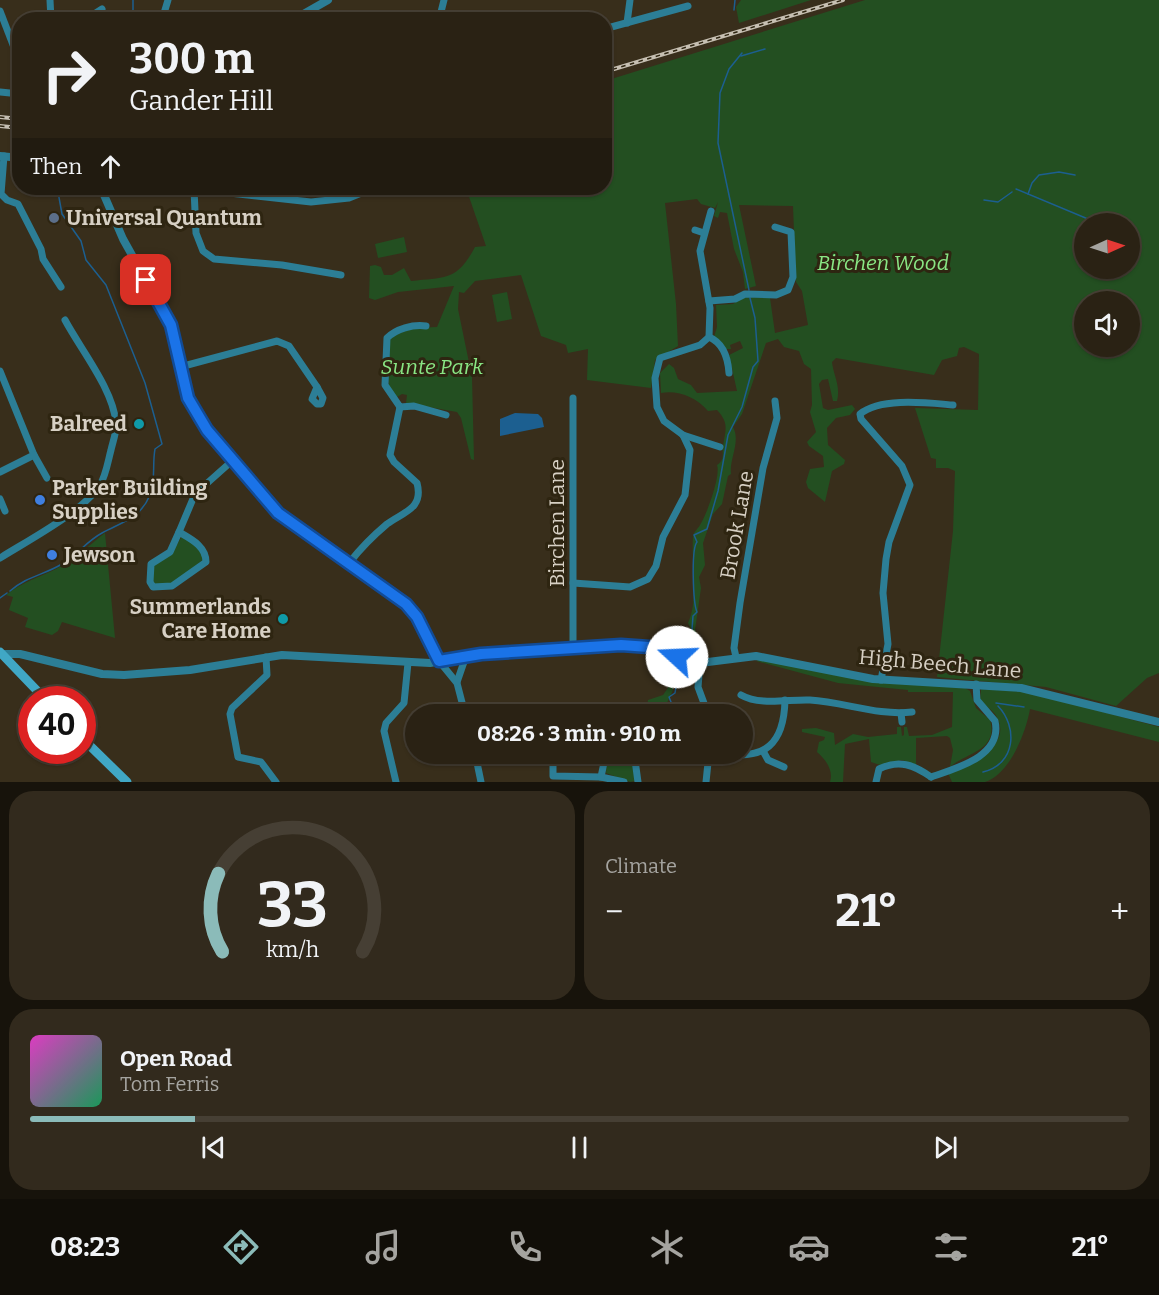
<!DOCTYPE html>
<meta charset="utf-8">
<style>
body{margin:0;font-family:Bitter,serif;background:#322a1d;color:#f1f3f6;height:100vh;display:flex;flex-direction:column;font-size:22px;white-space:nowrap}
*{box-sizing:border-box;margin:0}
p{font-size:20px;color:#a5a4a0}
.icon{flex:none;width:33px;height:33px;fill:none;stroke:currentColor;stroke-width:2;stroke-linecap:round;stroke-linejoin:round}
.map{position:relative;height:782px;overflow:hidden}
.side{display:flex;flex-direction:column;gap:9px;padding:9px;background:#17130b;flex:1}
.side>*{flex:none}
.banner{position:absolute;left:12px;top:12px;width:600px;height:183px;border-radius:24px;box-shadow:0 2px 4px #0004,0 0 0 2px #463f34;background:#2a2214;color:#f1f3f6;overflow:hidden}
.needle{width:39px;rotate:87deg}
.controls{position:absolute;left:1074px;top:213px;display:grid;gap:12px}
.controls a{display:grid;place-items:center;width:66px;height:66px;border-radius:50%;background:#2a2214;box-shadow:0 2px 4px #0004,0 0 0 2px #463f34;font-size:30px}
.speed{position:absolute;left:18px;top:686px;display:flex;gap:12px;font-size:30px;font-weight:700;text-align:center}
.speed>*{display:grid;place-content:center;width:78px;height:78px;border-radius:50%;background:#2a2214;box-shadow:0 2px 4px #0004,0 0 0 2px #463f34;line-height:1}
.speed .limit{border:9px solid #d22;background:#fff;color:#111}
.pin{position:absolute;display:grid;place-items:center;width:51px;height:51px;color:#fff;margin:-26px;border-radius:12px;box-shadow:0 3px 9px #0006}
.me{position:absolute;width:66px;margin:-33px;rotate:290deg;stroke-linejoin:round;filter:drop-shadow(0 0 4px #0008)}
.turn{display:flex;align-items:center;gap:21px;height:126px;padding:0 18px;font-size:27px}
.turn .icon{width:78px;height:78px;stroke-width:2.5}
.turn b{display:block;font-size:42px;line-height:51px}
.then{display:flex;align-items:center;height:57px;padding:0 18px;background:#0003;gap:12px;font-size:22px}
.big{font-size:45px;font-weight:700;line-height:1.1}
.side .card{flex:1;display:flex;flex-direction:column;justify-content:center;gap:9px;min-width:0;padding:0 21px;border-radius:24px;background:#322a1d}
.side .dial{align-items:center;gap:0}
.dial svg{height:156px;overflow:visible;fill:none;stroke:#463f34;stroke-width:7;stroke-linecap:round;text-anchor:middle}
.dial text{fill:#f1f3f6;stroke:none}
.song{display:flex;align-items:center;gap:18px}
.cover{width:72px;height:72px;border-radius:9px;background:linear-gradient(135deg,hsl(310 70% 55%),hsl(150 70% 35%))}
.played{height:6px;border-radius:3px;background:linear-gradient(90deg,#8bbbb9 15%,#463f34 15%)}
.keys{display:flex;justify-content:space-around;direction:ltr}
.heat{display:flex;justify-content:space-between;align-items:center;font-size:33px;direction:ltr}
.side .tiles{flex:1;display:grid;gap:9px;grid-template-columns:1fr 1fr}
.card:last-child{grid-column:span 2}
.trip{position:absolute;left:405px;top:704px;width:348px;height:60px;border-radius:30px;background:#2a2214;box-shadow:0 2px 4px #0004,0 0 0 2px #463f34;font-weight:700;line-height:60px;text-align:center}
.dock{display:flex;height:96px;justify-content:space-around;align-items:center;background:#110e08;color:#a5a4a0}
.dock .icon{width:42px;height:42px}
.dock .active{color:#8bbbb9}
.dock b{font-size:27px;color:#f1f3f6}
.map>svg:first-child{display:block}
.green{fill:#234f21;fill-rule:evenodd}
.water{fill:#1c5f90}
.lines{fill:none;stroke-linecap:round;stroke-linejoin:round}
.stream{stroke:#1c5f90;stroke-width:1.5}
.minor{stroke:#2c7e96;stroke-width:7}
.tertiary{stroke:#2c7e96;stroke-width:8}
.secondary{stroke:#40a7c5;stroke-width:9}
.rail-casing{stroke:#c6bfb2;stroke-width:4}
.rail{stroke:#2e2511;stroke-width:1.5;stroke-dasharray:4.5;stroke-linecap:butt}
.route-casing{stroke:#114b97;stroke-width:15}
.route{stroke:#1a73e8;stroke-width:10}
.service-dot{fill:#5c6f8a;stroke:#2e2511;stroke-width:2}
.culture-dot{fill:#0f9aa8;stroke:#2e2511;stroke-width:2}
.shop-dot{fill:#3f7fe0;stroke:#2e2511;stroke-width:2}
.labels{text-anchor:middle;stroke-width:6;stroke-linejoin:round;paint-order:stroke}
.poi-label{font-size:21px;font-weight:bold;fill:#d7d0c4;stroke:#2e2511;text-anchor:start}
.park-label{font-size:21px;font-style:italic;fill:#89e684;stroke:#2e2511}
.street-label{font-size:21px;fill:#d7d0c4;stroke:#2e2511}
</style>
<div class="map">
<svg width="1159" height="782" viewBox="0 0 1159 782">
<rect width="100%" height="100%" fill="#382e1b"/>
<g class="green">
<path d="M741,0H811L739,23L736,7Z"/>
<path d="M865,0H1159V673L1147,678L1116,706L1046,687L937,677L953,531L955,471L948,468H936V459L931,458L915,408L978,410L979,354L964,347L959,348L957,356L942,360L934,375L836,358L832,362C833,374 841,386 837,401H833L828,379L822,380L819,384L823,408L828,410L852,405L855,409L850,415L836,418L827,428L828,445L845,460L844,464L832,471L825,502L808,488L806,482L810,469L824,467L823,456L809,446L807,442L816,432L810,412L812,405L811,369L804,364L799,351L784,347L778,339L766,343L742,414L733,427C741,442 729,459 731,474L728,476L722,504L713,514L703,543L705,565L699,577L701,588L695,630L698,636L688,647L691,629L688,623C699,600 691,561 693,537C693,532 698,529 700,525C707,514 721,475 717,465C725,459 722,455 723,447C725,430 730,424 717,410L708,411C696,397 678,390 661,393L660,373L669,364L674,368L678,379L691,385L697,393L737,391L729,355L743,348L740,341L730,345L731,349H725L714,337L717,327L716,305L733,304L743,297L770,298L775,333L808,325L802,291L796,282L793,206L739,205L756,286L745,289L743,272L734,249L727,213L720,212L718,218L714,216L718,202L715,208L701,204L697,199L665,203L676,304L678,346L655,360L651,388L587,380L588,349L568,353L566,345L541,336L521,275L475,281L464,293L459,292L458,309L472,377L474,460L471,459L461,418L457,412L406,403L407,395L402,394L397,397L389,390L388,345L392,336L414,328L437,327L454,286L398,292L375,300L369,298L370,266L375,265L381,267L384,275H392L404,268L411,281C446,277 457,281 475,247L486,246L466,188H604L605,81ZM1084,224H1130V268H1084ZM1084,302H1130V346H1084Z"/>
<path d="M404,237L407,252L378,258L375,244Z"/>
<path d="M507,292L512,319L497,322L492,295Z"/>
<path d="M105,533L115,638L62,622L58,631L52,635L25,627L28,618L9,610L13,597L6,595C22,582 38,578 56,569C75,560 89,545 105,533Z"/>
<path d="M182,536L197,546L204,559L173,583L158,586L153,583L152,565L171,555Z"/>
<path d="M760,660L965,688L970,691L976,708L990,720C999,751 965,753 950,767L953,750L950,738L947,736L916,738V765L902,760L880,765L871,762L869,739L845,744L843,782H830C834,770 825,759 817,752L819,742L824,740L825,737L802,732V729L816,728L834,733L835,745L853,734L868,737L897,734V727H901L902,736L904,735V727H907L909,736L932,735L952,727L953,692H908V690L838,683L756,661Z"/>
<path d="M672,682L673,690L666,705L669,714H646L648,700L663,695Z"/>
<path d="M981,689L1029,692L1159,727V742L1030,709C1026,732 1010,774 985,782C975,782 961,782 952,782L948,773C969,763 1016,746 995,714C991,709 985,706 980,701Z"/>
<path d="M608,753H631L635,781L630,782L606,773Z"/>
</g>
<path class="water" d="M515,413L538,414L542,418L544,427L500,436V419Z"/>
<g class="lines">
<g class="stream">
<path d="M734,10L735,0"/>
<path d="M127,20L133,10V0"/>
<path d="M742,53L729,69L720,93L718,143L749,290"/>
<path d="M741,56L765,49"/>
<path d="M1016,189L1100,224"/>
<path d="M1028,194L1032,183L1039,175L1059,172L1075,175"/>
<path d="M984,200L998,202L1012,192"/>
<path d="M10,591C27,576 44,575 62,564C77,555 87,541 102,533C122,522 140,519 150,495C156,480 152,465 155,449L162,444L145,383L106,285L86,260L81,241L62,214L58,192"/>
<path d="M0,598L7,593"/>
<path d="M690,656L693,616L697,612C693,603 691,549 697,542L694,535L707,529L718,491L728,435L742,407L753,367L758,361L755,318L750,298"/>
<path d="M671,702L669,697L675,693L677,681L686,668"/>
<path d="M996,703L1024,707"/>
<path d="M983,772C1016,764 1018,727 998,706"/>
</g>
<g class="minor">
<path d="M50,0L51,20"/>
<path d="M0,11L20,63"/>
<path d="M85,20L102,9"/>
<path d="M162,20L168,0"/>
<path d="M439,20L444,0"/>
<path d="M553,20L554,18"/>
<path d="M627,23L630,0"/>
<path d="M604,29L688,6"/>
<path d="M0,92L20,94"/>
<path d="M4,156L1,194L7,200L18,204L41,249L43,259L61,287"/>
<path d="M194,189L196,233L203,251L214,259L282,265L341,275"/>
<path d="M104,194L154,189H194L311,202L349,198L374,188"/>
<path d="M695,230L704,233"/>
<path d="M709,301L735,299L745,294L776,295L788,290L793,277L791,232L775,227"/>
<path d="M426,326C413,324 396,329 387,338L385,385L400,407L414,406L446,415"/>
<path d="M709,337C723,343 728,358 729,373"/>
<path d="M180,367L277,341L289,346L317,387"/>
<path d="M0,371L34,455L0,472"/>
<path d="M317,387L323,398L321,404H317L312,399Z"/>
<path d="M683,435L720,447"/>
<path d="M34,455L47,478"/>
<path d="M0,499L5,511"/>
<path d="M179,532C191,539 206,546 206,562L172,586L153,587L150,582L151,564L170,552Z"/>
<path d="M179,532L195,494L232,461"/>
<path d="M0,558C27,541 84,511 100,485C106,475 108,461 111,450C113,441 117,431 116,423C113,389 81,350 65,320"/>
<path d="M350,562C360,549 374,535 387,524C403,512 424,509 417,483L394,462L390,455L400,407"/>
<path d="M573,583L630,587L648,579L656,566L663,537L685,495L690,450L683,435L664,421L657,407L655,378L660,358L700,345L709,337L710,308L700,251L711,211"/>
<path d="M573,648V398"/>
<path d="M266,657L267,675L232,708L230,714L238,757L261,762L276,782"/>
<path d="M736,657L734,648L740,603L763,468L777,418L775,401"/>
<path d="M439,661L457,683L465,714"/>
<path d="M700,663L698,687L708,714"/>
<path d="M881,680L888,644L883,593L886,559L889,542L910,485L902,466L861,419L860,414C881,397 928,403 953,405"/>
<path d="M457,682L466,656"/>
<path d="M741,695C760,706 789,699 810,700C845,702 877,716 912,712"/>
<path d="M901,713L902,722"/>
<path d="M763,751L768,760L784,767"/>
<path d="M475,753L481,782"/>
<path d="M634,753L638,782"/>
<path d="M722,753C765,761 784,744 785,700"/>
<path d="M553,764V776L601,777L624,782"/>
<path d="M601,777L606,753"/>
<path d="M931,777C957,768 1003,756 995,721L977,700L976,684"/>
<path d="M396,782L384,731L386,723L404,703L408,663"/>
<path d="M706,782L709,753"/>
<path d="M876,782L879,769C899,759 914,765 931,777"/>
</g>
<g class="tertiary">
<path d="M293,20L328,0"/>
<path d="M0,156L20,158"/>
<path d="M101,188L123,239L171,325L188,398L207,430L278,513L406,604L417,617L439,661"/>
<path d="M3,654H20L102,674L124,675L190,670L282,655L430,663L481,653L597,646H639L700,663L756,656L873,679L1021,688L1159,722"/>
</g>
<g class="secondary">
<path d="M0,652L45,699"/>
<path d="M82,738L127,782"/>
</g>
<defs>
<g id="rail">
<path d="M604,72L843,0"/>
<path d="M0,117L20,119"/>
<path d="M0,126L20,128"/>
</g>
</defs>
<use href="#rail" class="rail-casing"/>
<use href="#rail" class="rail"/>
</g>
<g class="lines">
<defs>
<path id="route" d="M146,280L171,325L188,398L207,430L278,513L406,604L417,617L439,661L481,654L621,645L649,647L677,657"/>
</defs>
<use href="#route" class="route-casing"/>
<use href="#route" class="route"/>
</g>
<circle class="service-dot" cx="54" cy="218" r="6"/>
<g class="culture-dot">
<circle cx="139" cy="424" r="6"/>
<circle cx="283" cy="619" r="6"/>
</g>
<g class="shop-dot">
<circle cx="40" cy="500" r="6"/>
<circle cx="52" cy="555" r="6"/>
</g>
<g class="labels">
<g class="poi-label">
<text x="66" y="225">Universal Quantum</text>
<text x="127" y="431" text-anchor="end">Balreed</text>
<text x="52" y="495">Parker Building<tspan x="52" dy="24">Supplies</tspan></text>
<text x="64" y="562">Jewson</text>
<text x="271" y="614" text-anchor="end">Summerlands<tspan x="271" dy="24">Care Home</tspan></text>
</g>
<g class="park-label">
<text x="883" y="270">Birchen Wood</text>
<text x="432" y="374">Sunte Park</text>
</g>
<g class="street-label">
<text transform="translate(557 523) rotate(-90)" y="7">Birchen Lane</text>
<text transform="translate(737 525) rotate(-80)" y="7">Brook Lane</text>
<text transform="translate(940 664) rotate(5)" y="7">High Beech Lane</text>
</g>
</g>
</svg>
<div class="controls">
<a><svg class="needle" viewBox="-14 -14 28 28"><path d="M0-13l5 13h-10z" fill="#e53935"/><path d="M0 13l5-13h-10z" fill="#a5a4a0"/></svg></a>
<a><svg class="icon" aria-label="sound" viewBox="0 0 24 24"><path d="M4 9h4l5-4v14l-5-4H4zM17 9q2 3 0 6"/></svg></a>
</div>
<div class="speed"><div class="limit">40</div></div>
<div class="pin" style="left:146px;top:280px;background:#d93025"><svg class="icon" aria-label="arrive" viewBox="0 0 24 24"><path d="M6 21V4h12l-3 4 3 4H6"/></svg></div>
<svg class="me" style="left:677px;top:657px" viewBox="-20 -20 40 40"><circle r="19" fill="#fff"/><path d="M0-13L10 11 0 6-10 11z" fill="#1a73e8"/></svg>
<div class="trip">08:26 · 3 min · 910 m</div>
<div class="banner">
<div class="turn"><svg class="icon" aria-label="right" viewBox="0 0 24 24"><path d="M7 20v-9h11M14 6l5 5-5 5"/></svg><div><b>300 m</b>Gander Hill</div></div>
<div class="then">Then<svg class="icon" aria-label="ahead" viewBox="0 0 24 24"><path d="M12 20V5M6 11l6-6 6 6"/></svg></div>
</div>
</div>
<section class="side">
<div class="tiles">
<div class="card dial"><svg viewBox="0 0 100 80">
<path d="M14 69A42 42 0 1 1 86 69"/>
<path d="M14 69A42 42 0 0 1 12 29" stroke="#8bbbb9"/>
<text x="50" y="56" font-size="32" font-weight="700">33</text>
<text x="50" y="72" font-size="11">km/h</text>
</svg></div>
<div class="card"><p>Climate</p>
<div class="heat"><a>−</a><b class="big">21°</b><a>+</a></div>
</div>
<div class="card">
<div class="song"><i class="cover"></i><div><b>Open Road</b><p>Tom Ferris</p></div></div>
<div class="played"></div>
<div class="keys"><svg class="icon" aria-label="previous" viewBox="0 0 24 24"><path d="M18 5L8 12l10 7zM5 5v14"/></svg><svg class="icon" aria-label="pause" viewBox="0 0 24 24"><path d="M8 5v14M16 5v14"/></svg><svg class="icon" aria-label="next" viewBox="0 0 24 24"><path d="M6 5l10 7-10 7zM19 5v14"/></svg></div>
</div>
</div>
</section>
<nav class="dock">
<b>08:23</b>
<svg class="icon active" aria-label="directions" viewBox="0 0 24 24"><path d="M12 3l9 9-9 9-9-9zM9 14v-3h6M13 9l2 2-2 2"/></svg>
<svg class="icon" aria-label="music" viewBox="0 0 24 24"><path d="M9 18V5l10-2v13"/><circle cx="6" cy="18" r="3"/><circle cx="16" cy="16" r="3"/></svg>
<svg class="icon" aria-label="phone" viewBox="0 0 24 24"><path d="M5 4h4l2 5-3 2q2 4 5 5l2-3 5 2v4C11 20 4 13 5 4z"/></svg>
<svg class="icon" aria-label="climate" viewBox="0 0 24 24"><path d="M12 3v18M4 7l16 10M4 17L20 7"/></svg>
<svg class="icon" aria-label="car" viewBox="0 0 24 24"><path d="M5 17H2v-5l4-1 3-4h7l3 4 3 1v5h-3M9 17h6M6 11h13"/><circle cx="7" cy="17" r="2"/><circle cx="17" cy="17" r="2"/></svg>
<svg class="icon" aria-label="filters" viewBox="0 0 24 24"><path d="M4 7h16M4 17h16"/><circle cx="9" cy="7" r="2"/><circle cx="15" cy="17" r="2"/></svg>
<b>21°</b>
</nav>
